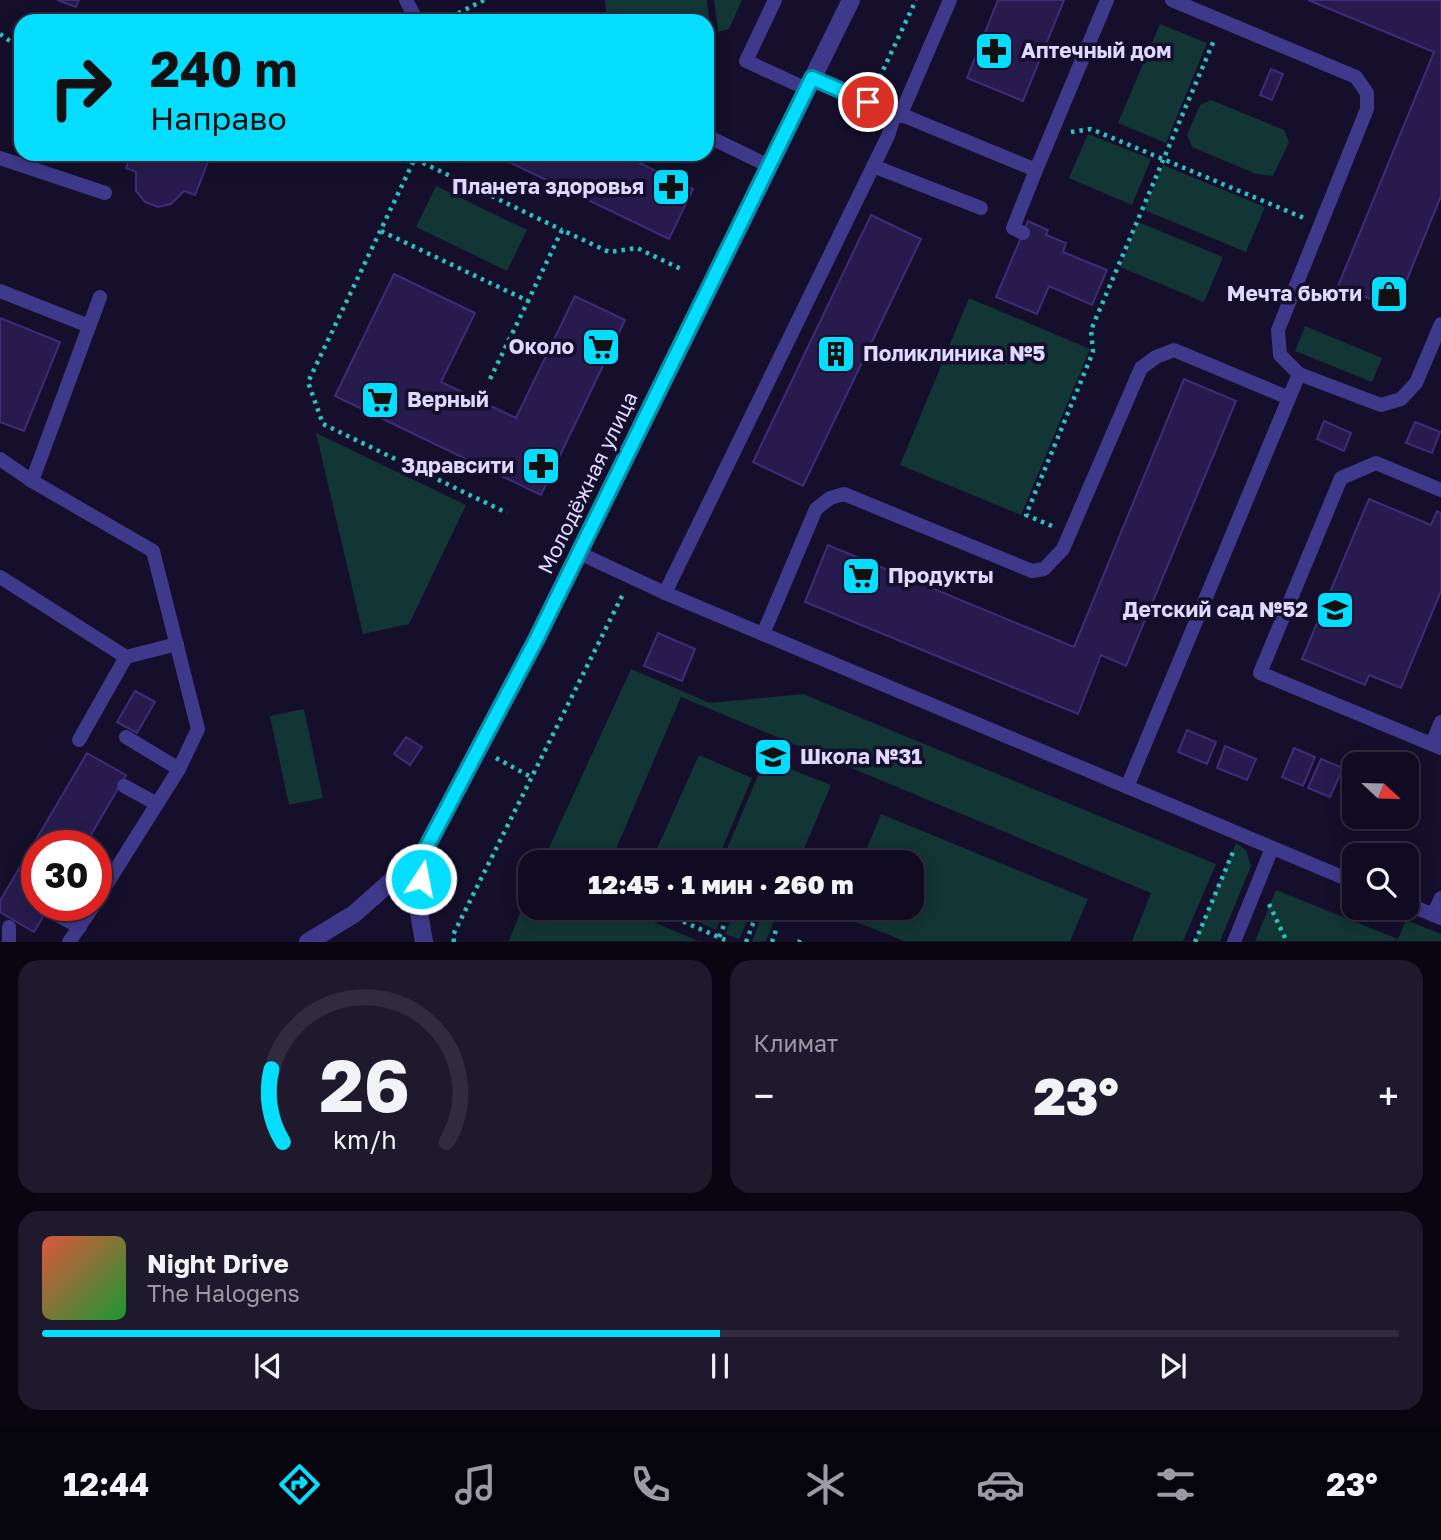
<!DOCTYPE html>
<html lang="ru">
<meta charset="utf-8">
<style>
body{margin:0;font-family:"Golos Text",sans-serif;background:#1e192d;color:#f1f3f6;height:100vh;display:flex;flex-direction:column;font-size:26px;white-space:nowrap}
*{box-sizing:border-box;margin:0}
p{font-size:23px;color:#9c9ba5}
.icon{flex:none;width:38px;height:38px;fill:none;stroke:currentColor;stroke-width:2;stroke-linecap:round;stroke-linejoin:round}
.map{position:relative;height:942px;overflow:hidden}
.side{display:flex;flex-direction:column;gap:18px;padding:18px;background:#090612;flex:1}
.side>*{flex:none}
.top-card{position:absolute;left:14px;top:14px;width:700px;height:147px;border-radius:21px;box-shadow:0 4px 18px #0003,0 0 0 2px #302b3e;background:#05ddff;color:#111;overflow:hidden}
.needle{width:46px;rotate:112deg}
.controls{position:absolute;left:1342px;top:752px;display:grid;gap:14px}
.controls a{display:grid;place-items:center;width:77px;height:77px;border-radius:14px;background:#100b20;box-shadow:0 4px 18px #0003,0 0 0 2px #302b3e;font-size:35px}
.speed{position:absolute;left:21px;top:830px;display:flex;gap:14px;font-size:35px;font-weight:700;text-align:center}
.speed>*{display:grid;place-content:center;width:91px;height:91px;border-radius:50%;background:#100b20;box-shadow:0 4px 18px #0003,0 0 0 2px #302b3e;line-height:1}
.speed .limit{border:10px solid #d22;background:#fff;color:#111}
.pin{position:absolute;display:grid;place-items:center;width:60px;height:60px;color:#fff;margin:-30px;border:4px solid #fff;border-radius:50%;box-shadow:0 2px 7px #0007}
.me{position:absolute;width:77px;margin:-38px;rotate:11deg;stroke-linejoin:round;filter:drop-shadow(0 0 5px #0008)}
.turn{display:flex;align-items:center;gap:24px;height:147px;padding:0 21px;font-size:32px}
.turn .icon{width:91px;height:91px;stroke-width:2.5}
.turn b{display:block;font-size:49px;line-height:60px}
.big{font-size:52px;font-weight:800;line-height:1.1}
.side .widget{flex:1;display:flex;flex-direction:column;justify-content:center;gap:10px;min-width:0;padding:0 24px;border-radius:21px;background:#1e192d}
.side .dial{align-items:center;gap:0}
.dial svg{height:182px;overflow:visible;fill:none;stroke:#302b3e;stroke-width:7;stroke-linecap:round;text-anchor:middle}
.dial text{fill:#f1f3f6;stroke:none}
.song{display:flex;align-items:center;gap:21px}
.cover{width:84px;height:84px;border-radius:10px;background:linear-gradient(135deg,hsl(10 70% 55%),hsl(130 70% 35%))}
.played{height:7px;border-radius:4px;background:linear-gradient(90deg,#05ddff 50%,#302b3e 50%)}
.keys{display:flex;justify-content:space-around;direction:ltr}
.heat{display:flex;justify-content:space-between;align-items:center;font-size:38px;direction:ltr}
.side .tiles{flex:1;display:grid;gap:18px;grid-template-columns:1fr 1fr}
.widget:last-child{grid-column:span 2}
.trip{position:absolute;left:518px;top:850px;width:406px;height:70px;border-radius:21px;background:#100b20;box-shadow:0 4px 18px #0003,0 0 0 2px #302b3e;font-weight:800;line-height:70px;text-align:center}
.menu{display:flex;height:112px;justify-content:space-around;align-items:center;background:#06040d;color:#9c9ba5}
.menu .icon{width:49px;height:49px}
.menu .selected{color:#05ddff}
.menu b{font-size:32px;color:#f1f3f6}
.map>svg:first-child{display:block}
.green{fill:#123535}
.building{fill:#271b4d;stroke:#3e2c79;stroke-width:2}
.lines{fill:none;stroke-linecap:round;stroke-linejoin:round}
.path{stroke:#2bc1be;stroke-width:4.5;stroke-dasharray:3.5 5;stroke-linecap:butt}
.service{stroke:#3f398c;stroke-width:14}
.minor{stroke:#3f398c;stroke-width:18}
.route-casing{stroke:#0390a6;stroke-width:18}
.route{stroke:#05ddff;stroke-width:12}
.labels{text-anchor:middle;stroke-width:7;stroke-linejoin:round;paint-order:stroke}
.poi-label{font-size:21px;font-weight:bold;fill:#dfd9ff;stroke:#150f2b;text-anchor:start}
.street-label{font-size:21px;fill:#dfd9ff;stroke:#150f2b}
</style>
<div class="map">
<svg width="1441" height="942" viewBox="0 0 1441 942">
<rect width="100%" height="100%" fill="#150f2b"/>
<g class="green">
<path d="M605,0H707L711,35H707V21H607Z"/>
<path d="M714,0H742L729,29L718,32Z"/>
<path d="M1160,24L1207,43L1166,143L1118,123Z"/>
<path d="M1211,100L1284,130L1289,142L1273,176L1256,174L1192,147L1187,135L1200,105Z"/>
<path d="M1088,134L1151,159L1132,205L1069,178Z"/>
<path d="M1163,165L1265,207L1246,252L1144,210Z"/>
<path d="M436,186L527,230L507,271L416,227Z"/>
<path d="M1138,222L1223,257L1204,302L1120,267Z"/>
<path d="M969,298L1090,349L1021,515L900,465Z"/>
<path d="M1305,326L1382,358L1372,382L1295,351Z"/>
<path d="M316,433L466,505L409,624L363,634Z"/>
<path d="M631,669L710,703L803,694L1216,864L1183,941H1132L1151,893L681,697L610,863H542Z"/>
<path d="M304,709L323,798L289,805L270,716Z"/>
<path d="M699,755L752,778L716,863H679L655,853Z"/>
<path d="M765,759L831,785L798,863H721Z"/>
<path d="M881,814L1088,899L1070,941H904L839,915L842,908H912V863H861Z"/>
<path d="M1236,843L1246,850L1251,866L1220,941H1195Z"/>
<path d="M530,888V908H621L698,941H509Z"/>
<path d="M1276,890L1398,939L1406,920L1441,934V941H1255Z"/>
<path d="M702,908H725L716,930L696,921Z"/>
<path d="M732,908H779L766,941L752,942L760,920L750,915L739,939L725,934L735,910Z"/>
</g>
<g class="building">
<path d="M57,0H79L76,7Z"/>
<path d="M998,0H1064L1023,101L967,78Z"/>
<path d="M1308,0H1441V196L1395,309L1338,286L1434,52Z"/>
<path d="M1271,69L1283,74L1272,100L1260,95Z"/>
<path d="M131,154H211L195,195L184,191L171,204L158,207L145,202L136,191V172L126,168Z"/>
<path d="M492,154H621L693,189L669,239Z"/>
<path d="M871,215L921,239L803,486L753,462Z"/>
<path d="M1028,221L1048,230L1046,235L1066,243L1063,252L1107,270L1092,305L1049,286L1037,314L996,297Z"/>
<path d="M394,274L475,313L441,382L516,418L575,296L625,320L541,495L335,396Z"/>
<path d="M0,318L60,342L24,431L0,422Z"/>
<path d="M1184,379L1236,401L1126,666L1101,655L1078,714L805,602L828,545L1074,647Z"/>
<path d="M1324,421L1351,433L1344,451L1317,439Z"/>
<path d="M1415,422L1440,432L1432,453L1406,443Z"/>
<path d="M1369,499L1431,525L1437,511L1441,513V591L1401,688L1369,675L1365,685L1302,659Z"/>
<path d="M658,633L695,649L682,681L644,666Z"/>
<path d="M135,691L155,702L137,733L117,722Z"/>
<path d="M1187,730L1216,742L1207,764L1178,752Z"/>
<path d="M406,737L422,747L410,765L394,754Z"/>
<path d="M1225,746L1256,759L1247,780L1217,768Z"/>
<path d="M1294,748L1315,757L1303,786L1282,777Z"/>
<path d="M87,753L126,775L85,845H37V905H50L34,932L0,912V901Z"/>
<path d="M1321,759L1343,768L1330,797L1308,788Z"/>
</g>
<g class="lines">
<g class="path">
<path d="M443,21L484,0"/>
<path d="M0,34L21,49"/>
<path d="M876,85L916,0"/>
<path d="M1071,132L1091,129L1304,218"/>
<path d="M417,154L308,382L323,424L507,513"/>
<path d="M415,159L562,230"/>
<path d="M381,231L528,301L562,230L609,252L637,248L683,270"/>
<path d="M490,379L528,301"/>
<path d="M1052,526L1026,515L1093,352L1091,330L1215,38"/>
<path d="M496,758L531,777"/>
<path d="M1269,904L1287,942"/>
<path d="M652,908L730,942"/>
<path d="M719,937L730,911"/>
<path d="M454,942L453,935L623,594"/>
<path d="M746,942L754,921"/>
<path d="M772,942L776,930"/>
<path d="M799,942L800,940"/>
<path d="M1195,942L1233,852"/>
</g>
<g class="service">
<path d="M406,0L417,21"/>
<path d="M775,0L746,61L807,89"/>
<path d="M1172,0L1356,77L1367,93V109L1278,330L1280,355L1299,374L1381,405L1401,399L1416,383L1441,324"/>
<path d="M812,78L1036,170L1107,0"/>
<path d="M900,116L950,0"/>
<path d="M707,136L769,166"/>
<path d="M0,158L105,193"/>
<path d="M873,166L981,208"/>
<path d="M1023,233L1013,228L1036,170"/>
<path d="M0,291L89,326"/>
<path d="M0,459L32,481L153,551L198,729L179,769L96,901"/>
<path d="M32,481L100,297"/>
<path d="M1441,490L1376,463L1341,478L1260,673L1441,748"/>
<path d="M579,553L665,593L1354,882"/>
<path d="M0,577L126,657L177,644"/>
<path d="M665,593L888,136L895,114"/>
<path d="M763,634L816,509L830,498L844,494L1032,571L1044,569L1063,549L1141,368L1156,357L1174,350L1289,398L1299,374"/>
<path d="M126,737L179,769"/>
<path d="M79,740L126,657"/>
<path d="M1432,744L1441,722"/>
<path d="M124,786L157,804"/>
<path d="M1127,787L1289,398"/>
<path d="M1407,904L1441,918"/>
<path d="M50,911L80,927"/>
<path d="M1433,915L1441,898"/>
<path d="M9,927V942"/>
<path d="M69,942L94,905"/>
<path d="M1234,942L1272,848"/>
</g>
<g class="minor">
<path d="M308,942L354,914L424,852L537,638L851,0"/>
<path d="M424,942L418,907L424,852"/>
</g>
</g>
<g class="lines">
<defs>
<path id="route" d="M421,879L424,852L537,638L812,78L868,102"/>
</defs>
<use href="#route" class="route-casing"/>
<use href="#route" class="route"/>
</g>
<defs>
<symbol id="pharmacy-square" viewBox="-11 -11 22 22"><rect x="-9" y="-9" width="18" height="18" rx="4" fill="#05ddff" stroke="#150f2b"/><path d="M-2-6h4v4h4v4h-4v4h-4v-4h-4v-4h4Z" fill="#111"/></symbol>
<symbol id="shop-square" viewBox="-11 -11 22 22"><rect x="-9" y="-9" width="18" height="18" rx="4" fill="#05ddff" stroke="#150f2b"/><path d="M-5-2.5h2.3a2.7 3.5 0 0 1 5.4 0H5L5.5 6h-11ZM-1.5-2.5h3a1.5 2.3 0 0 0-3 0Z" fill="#111"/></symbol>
<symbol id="supermarket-square" viewBox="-11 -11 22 22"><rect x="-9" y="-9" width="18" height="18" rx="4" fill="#05ddff" stroke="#150f2b"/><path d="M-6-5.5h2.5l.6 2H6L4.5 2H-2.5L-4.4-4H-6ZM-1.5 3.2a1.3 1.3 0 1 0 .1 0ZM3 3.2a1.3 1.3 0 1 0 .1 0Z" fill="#111"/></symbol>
<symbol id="building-square" viewBox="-11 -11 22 22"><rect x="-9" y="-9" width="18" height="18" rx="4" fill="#05ddff" stroke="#150f2b"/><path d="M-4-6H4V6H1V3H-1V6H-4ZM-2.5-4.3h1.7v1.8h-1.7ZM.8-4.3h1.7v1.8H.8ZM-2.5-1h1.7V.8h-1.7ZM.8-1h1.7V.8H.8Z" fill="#111"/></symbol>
<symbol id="school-square" viewBox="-11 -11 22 22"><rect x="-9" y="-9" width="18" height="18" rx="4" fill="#05ddff" stroke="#150f2b"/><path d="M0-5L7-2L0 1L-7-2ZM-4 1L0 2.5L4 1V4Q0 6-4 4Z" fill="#111"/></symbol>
</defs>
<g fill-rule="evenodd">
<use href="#pharmacy-square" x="972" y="29" width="44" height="44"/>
<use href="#pharmacy-square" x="649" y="165" width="44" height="44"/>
<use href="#shop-square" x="1367" y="272" width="44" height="44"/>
<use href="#supermarket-square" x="579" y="325" width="44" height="44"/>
<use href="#building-square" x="814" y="332" width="44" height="44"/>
<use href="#supermarket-square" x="358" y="378" width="44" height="44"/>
<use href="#pharmacy-square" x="519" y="444" width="44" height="44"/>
<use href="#supermarket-square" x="839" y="554" width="44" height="44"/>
<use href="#school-square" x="1313" y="588" width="44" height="44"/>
<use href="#school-square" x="751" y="735" width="44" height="44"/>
</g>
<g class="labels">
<g class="poi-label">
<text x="1021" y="58">Аптечный дом</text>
<text x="644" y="194" text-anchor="end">Планета здоровья</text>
<text x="1362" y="301" text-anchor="end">Мечта бьюти</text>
<text x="574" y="354" text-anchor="end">Около</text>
<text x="863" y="361">Поликлиника №5</text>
<text x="407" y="407">Верный</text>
<text x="514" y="473" text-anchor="end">Здравсити</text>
<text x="888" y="583">Продукты</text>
<text x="1308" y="617" text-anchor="end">Детский сад №52</text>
<text x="800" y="764">Школа №31</text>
</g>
<g class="street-label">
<text transform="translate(588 483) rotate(-64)" y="7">Молодёжная улица</text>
</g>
</g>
</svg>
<div class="controls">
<a><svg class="needle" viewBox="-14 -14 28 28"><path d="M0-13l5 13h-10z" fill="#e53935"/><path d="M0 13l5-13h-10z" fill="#9c9ba5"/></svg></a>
<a><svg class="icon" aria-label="search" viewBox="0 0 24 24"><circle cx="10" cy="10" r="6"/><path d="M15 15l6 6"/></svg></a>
</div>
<div class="speed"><div class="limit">30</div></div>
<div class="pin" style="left:868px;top:102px;background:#d93025"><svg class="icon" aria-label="arrive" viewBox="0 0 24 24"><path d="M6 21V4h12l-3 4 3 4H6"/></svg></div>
<svg class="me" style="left:421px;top:879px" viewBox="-20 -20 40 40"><circle r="17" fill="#05ddff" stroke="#fff" stroke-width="3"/><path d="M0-11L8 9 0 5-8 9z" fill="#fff"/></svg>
<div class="trip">12:45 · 1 мин · 260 m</div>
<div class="top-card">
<div class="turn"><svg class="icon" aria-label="right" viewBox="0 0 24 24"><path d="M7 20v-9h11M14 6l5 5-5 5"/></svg><div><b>240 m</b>Направо</div></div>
</div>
</div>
<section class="side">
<div class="tiles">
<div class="widget dial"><svg viewBox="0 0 100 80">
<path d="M14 69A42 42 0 1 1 86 69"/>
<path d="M14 69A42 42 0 0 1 9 37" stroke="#05ddff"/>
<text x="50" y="56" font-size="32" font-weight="700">26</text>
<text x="50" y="72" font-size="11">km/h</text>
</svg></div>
<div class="widget"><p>Климат</p>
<div class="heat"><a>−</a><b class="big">23°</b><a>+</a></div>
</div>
<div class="widget">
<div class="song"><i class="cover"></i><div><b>Night Drive</b><p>The Halogens</p></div></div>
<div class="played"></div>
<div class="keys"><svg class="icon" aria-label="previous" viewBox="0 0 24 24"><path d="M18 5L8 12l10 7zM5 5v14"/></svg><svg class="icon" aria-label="pause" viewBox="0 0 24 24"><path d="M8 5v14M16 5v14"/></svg><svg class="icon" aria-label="next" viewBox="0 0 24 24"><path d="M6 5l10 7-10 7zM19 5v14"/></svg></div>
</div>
</div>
</section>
<nav class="menu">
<b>12:44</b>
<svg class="icon selected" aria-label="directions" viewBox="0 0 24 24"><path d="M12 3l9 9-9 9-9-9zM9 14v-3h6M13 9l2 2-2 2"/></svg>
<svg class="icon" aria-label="music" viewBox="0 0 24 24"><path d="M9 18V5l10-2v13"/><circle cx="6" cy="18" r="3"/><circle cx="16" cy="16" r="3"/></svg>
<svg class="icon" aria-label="phone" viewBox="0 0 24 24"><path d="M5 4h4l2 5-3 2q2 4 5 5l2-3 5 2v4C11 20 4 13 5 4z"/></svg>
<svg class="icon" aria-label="climate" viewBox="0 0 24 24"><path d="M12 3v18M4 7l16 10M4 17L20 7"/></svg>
<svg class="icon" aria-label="car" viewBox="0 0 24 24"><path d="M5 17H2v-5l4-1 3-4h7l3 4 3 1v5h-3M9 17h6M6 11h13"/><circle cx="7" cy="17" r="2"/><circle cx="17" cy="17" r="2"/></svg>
<svg class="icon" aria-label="filters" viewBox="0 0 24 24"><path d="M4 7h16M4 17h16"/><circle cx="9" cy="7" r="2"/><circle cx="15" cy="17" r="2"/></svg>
<b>23°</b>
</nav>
